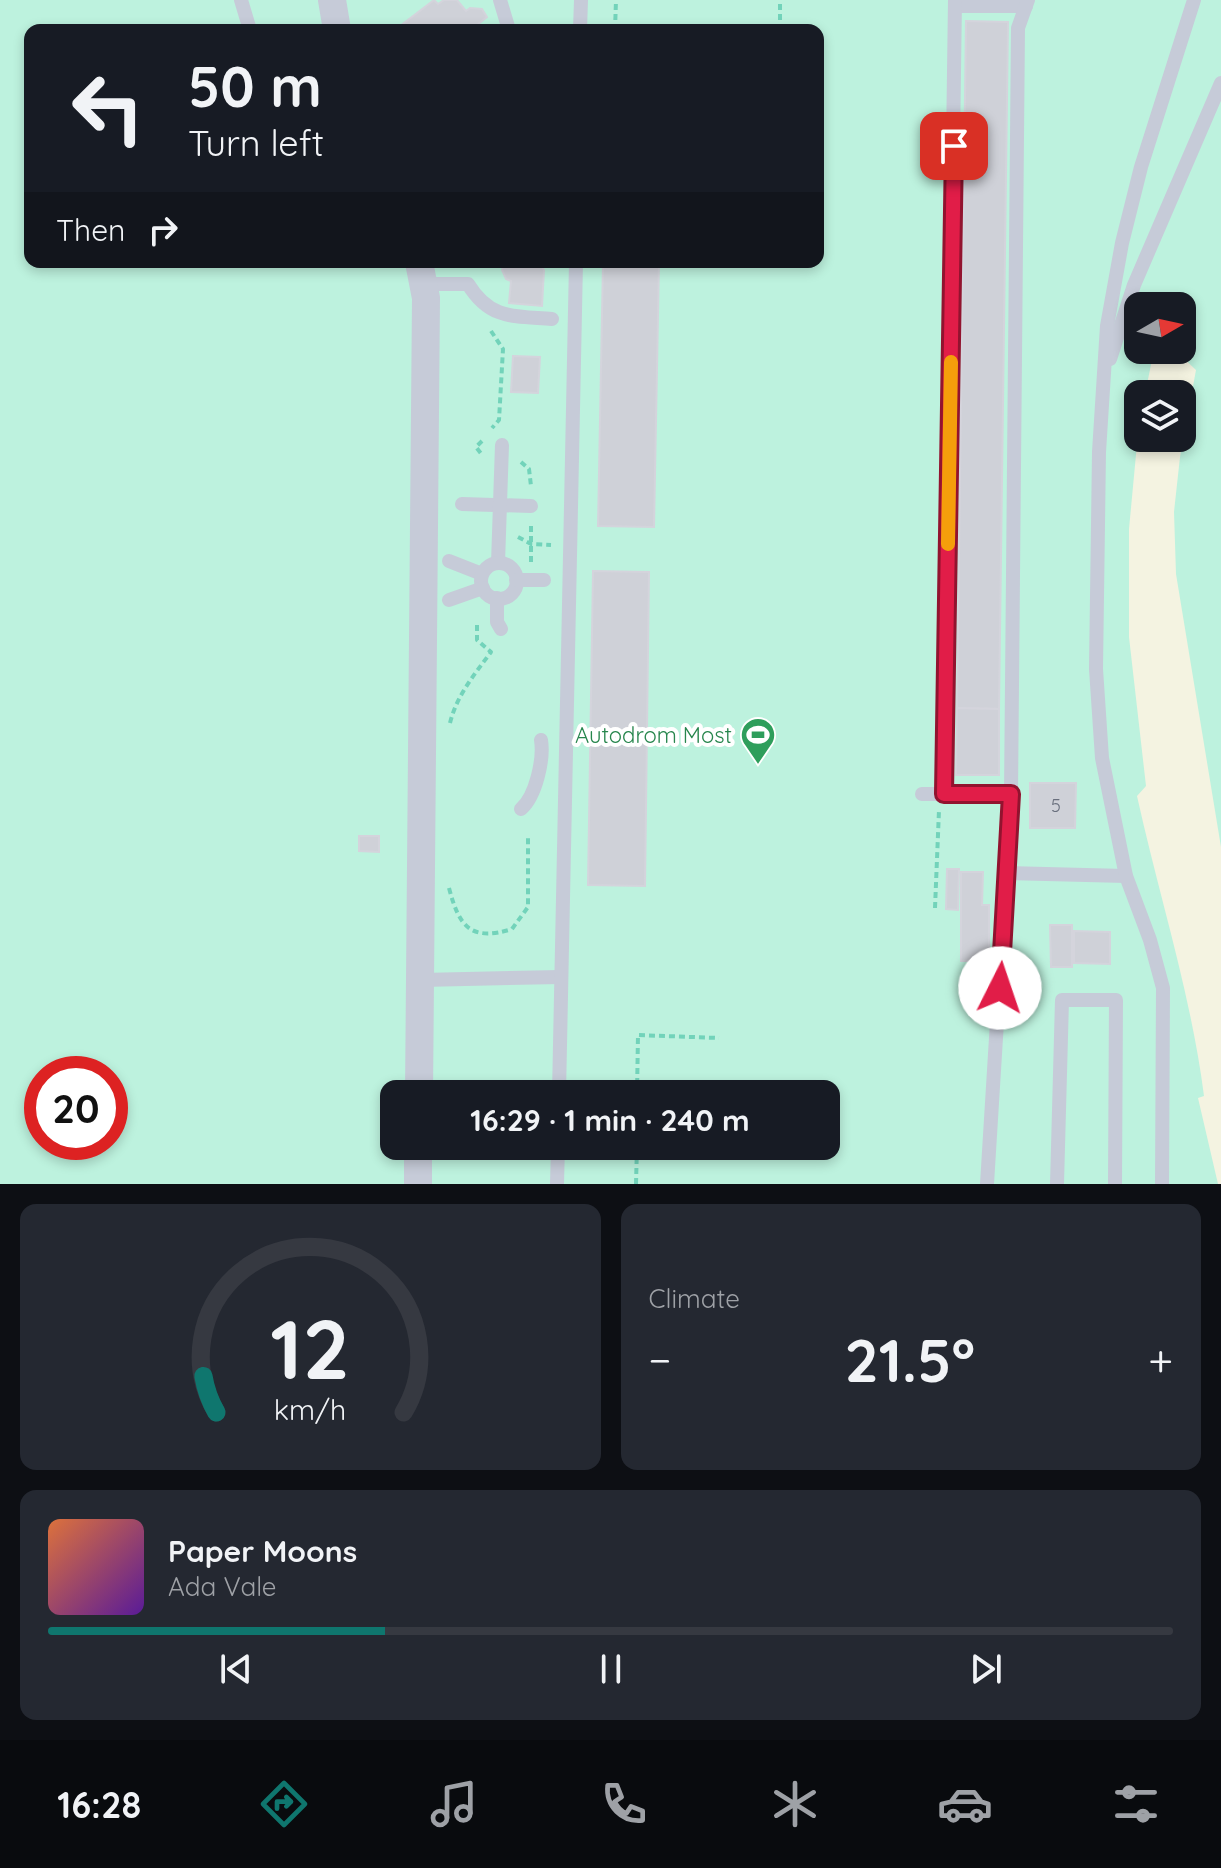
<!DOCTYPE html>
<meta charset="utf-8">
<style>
body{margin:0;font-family:Quicksand,sans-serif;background:#242831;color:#f1f3f6;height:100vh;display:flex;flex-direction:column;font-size:30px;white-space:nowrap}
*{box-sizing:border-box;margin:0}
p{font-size:26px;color:#9ea1a6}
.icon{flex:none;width:44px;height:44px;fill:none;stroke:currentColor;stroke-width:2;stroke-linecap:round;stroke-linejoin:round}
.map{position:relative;height:1184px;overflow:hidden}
.sheet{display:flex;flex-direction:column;gap:20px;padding:20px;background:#0d0f14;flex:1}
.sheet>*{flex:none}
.top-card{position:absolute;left:24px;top:24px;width:800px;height:244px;border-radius:16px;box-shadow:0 4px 12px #0003;background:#171b24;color:#f1f3f6;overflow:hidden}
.needle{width:52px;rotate:81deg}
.tools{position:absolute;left:1124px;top:292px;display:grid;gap:16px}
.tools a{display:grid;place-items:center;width:72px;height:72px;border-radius:16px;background:#171b24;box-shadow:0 4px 12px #0003;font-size:40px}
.speed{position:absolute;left:24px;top:1056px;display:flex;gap:16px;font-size:40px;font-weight:700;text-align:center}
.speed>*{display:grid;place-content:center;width:104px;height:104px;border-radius:50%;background:#171b24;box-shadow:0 4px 12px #0003;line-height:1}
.speed .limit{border:12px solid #d22;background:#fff;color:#111}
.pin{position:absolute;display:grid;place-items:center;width:68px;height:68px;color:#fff;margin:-34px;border-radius:16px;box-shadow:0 4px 12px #0006}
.me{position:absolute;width:88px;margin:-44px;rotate:4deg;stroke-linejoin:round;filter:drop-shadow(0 0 6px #0008)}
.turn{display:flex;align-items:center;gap:28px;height:168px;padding:0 32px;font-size:36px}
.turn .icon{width:104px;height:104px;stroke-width:2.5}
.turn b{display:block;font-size:56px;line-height:68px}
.then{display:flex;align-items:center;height:76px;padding:0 32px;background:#0003;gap:16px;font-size:30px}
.big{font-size:60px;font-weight:800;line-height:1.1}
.sheet .widget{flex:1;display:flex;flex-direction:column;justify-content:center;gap:12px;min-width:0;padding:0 28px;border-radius:16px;background:#242831}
.sheet .dial{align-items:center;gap:0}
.dial svg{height:208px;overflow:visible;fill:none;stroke:#363941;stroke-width:7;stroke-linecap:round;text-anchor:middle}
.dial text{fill:#f1f3f6;stroke:none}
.song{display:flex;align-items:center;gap:24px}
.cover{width:96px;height:96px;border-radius:12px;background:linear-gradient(135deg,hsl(20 70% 55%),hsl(270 70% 35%))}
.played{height:8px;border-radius:4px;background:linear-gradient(90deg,#0f766e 30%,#363941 30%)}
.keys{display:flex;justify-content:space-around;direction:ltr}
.heat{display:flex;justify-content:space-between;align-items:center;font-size:44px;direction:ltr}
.sheet .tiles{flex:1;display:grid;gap:20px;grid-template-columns:1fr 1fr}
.widget:last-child{grid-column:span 2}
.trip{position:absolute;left:380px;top:1080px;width:460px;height:80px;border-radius:16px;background:#171b24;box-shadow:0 4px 12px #0003;font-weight:800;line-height:80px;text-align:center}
.tabs{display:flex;height:128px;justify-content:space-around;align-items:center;background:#090b0e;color:#9ea1a6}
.tabs .icon{width:56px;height:56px}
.tabs .active{color:#0f766e}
.tabs b{font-size:36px;color:#f1f3f6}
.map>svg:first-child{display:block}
.green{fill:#bdf2de;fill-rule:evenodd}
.sand{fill:#f4f3e1}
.building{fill:#cfd1d8;stroke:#d4d4dc;stroke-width:2}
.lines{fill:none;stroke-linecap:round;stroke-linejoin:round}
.path{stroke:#72d3ba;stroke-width:4;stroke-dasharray:6 4;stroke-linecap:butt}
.lane{stroke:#c6cbd8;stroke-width:14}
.street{stroke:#c6cbd8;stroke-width:28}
.route-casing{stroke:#92132f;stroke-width:20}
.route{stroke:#e11d48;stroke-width:14}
.slow{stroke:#f59e0b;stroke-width:14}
.labels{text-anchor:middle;stroke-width:8;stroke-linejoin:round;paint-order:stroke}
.number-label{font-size:18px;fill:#696f7d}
.leisure-label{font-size:22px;fill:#27864d;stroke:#fff;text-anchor:end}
</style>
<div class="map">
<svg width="1221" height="1184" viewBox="0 0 1221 1184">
<rect width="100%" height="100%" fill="#f3f1f0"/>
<path class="green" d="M0,0H1221V1184H0ZM30,30H818V262H30ZM1138,306H1182V350H1138ZM1138,394H1182V438H1138ZM42,1074H110V1142H42ZM394,1094H826V1146H394Z"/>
<path class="sand" d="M1154,350H1175L1196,370L1180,457L1174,512L1176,574L1221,847V1184H1218L1198,1098L1204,1096C1191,994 1159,896 1137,796L1146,786L1129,637V529L1137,444L1138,437L1182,438V394H1145Z"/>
<g class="building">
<path d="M434,0L438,4L444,0H457L466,11L470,8L482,9L487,17L477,25L481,30H402L400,26Z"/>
<path d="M966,21L1008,22L999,709L957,708Z"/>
<path d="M538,262L544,270L542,306L509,303L511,281L506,279L502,270L504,262Z"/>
<path d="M603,262H659L654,527L598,526Z"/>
<path d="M513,356L540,357L538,393L511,392Z"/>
<path d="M593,571L649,572L645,886L588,885Z"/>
<path d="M957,708L999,709V775H956Z"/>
<path d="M1030,783H1076L1075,828H1030Z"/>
<path d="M359,836H379V852L359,851Z"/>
<path d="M947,869H959L958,910L946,909Z"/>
<path d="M961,872H983L982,905H989V961H961Z"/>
<path d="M1050,925H1072V967H1051Z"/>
<path d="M1074,931L1110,932V964L1074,963Z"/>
</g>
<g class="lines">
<g class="path">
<path d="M615,30L616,0"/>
<path d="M780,30V0"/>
<path d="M491,331L503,349L499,420L492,428"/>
<path d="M482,441L476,447L483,456"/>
<path d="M521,462L529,469L531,486"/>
<path d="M518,537L531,544L551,545"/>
<path d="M531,562V523"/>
<path d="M450,723C457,695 474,675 491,652L477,640V625"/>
<path d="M449,888C459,926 470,942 512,929L528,907V837"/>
<path d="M935,908L939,810"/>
<path d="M637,1094L638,1035L719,1038"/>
<path d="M636,1184L637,1146"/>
</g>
<g class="lane">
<path d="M241,0L250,30"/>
<path d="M500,0L509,30"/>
<path d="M955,6H1026"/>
<path d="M580,30L581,0"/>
<path d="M425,284H468C490,320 514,316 552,319"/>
<path d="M1110,359L1134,285L1221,83"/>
<path d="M462,504L531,506"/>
<path d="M449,561L482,574"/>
<path d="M498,563L502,445"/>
<circle cx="499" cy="581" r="18"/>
<path d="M516,580H544"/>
<path d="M497,598V622L501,629"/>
<path d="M449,600L483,588"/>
<path d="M922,794H1011"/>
<path d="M944,794L955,0"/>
<path d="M521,809C536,796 544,759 541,740"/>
<path d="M1008,873L1126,876"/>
<path d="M421,980L560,977"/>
<path d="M559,1094L576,262"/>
<path d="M557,1184L558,1146"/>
<path d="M987,1184L1011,794L1018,28L1028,0"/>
<path d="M1057,1184L1062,1000H1116L1115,1184"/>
<path d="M1162,1184L1163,988L1150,940L1126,876L1102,758L1096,669L1099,452L1107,326L1122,243L1141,167L1194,0"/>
</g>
<g class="street">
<path d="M332,0L337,30"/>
<path d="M419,262L426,298L419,1094"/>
<path d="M418,1184V1146"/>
</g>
</g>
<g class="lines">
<defs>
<path id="route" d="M954,146L944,794H1011L1000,988"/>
</defs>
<use href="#route" class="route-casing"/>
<use href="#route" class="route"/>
<path class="slow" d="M948,544L951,362"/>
</g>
<defs>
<symbol id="stadium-pin" viewBox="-11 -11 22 30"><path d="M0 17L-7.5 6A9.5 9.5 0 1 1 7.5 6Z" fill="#2e9e5b" stroke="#fff"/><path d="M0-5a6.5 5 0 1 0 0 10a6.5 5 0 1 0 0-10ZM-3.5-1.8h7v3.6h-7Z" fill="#fff"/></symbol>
</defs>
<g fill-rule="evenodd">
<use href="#stadium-pin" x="738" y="715" width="40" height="54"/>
</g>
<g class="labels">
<g class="number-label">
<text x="1056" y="812">5</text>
</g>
<g class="leisure-label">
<text x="732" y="743">Autodrom Most</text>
</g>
</g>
</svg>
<div class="tools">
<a><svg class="needle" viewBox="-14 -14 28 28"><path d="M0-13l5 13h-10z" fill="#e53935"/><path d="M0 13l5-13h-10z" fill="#9ea1a6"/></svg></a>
<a><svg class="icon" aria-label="layers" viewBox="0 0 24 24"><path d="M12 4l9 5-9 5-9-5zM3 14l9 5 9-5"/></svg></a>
</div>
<div class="speed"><div class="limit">20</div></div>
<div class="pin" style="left:954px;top:146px;background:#d93025"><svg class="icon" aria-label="arrive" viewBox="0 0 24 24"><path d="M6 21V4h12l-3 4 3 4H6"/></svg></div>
<svg class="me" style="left:1000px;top:988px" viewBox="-20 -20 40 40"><circle r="19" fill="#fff"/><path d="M0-13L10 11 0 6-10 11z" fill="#e11d48"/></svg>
<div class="trip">16:29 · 1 min · 240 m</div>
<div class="top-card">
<div class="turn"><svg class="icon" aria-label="left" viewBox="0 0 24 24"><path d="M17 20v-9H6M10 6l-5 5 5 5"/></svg><div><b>50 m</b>Turn left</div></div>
<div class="then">Then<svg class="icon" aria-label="right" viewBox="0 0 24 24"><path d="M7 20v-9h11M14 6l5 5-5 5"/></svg></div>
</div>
</div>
<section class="sheet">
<div class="tiles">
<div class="widget dial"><svg viewBox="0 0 100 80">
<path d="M14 69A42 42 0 1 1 86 69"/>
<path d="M14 69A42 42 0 0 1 9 55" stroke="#0f766e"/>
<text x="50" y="56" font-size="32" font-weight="700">12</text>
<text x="50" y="72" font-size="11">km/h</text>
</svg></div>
<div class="widget"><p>Climate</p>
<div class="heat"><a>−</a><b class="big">21.5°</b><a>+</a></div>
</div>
<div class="widget">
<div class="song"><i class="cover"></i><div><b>Paper Moons</b><p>Ada Vale</p></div></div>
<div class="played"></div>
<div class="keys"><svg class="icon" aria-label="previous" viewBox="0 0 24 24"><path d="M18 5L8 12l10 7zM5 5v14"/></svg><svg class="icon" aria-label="pause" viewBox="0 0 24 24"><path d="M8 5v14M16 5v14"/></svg><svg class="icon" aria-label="next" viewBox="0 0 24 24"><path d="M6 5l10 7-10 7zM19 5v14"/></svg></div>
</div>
</div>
</section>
<nav class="tabs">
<b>16:28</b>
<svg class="icon active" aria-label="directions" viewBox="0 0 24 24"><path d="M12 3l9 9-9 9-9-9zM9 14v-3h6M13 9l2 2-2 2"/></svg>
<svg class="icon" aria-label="music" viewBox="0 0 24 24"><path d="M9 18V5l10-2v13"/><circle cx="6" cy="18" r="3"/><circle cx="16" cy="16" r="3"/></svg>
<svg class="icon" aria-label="phone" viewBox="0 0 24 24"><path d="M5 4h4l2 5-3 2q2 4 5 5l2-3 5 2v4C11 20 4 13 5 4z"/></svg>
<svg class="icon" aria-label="climate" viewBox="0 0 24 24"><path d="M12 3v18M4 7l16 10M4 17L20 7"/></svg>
<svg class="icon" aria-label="car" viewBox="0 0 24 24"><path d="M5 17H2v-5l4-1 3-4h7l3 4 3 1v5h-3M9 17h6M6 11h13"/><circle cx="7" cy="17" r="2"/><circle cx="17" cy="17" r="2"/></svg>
<svg class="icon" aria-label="filters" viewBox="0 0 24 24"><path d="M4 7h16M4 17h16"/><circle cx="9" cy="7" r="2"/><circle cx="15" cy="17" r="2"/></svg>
</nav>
